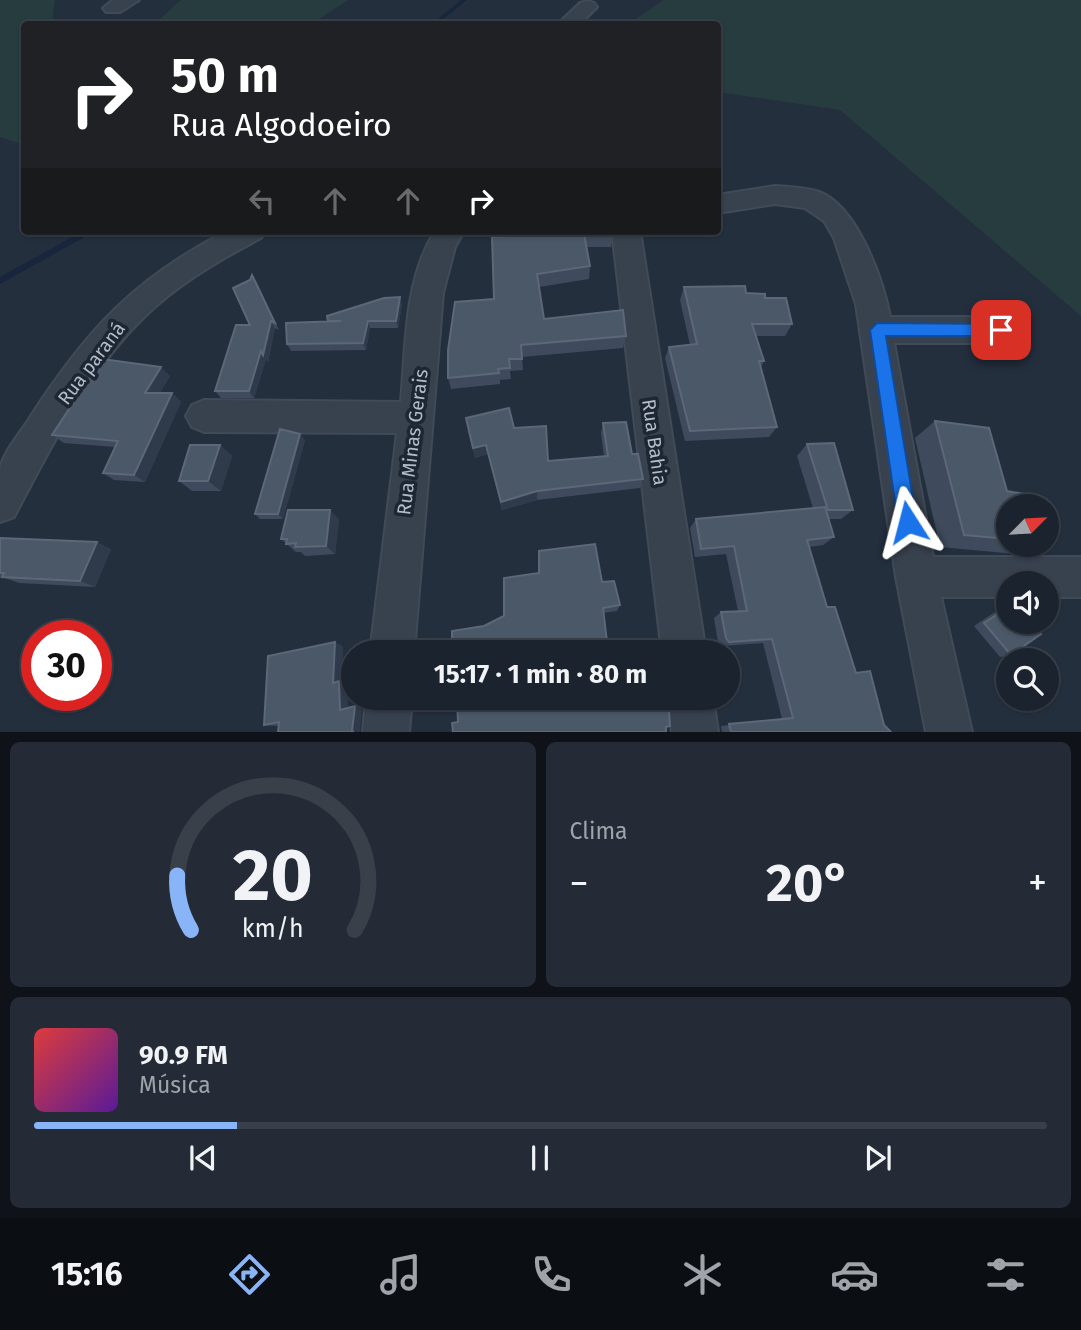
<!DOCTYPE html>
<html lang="pt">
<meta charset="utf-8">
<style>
body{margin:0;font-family:"Fira Sans",sans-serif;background:#242b36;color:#f1f3f6;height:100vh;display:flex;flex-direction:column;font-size:26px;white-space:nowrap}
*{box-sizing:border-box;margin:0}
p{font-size:23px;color:#a0a4aa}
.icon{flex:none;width:38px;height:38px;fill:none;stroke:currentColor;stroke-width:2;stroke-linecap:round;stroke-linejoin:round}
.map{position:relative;height:732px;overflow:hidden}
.details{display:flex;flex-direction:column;gap:10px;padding:10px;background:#0f1319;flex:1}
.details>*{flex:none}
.banner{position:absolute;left:21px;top:21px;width:700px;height:214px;border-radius:7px;box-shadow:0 2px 5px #0004,0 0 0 2px #39404a;background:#202124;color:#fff;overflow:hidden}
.needle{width:46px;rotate:66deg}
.buttons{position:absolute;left:996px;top:494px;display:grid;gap:14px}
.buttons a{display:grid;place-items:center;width:63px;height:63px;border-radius:50%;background:#1b232e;box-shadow:0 2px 5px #0004,0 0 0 2px #39404a;font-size:35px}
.speed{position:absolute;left:21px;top:620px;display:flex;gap:14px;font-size:35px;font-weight:700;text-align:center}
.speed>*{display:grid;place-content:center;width:91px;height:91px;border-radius:50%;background:#1b232e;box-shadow:0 2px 5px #0004,0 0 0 2px #39404a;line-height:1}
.speed .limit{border:10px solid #d22;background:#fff;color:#111}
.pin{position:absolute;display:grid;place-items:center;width:60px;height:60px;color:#fff;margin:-30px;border-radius:14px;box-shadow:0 4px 10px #0006}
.me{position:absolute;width:77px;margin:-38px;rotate:351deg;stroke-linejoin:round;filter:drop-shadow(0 0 5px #0008)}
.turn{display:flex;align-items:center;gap:24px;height:147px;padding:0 35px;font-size:32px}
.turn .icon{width:91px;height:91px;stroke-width:2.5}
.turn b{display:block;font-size:49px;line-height:60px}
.lanes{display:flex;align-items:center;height:66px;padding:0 35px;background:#0003;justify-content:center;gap:35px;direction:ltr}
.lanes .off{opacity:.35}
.big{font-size:52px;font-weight:700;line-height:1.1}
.details .widget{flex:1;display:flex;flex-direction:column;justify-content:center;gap:10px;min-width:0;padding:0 24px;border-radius:10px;background:#242b36}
.details .dial{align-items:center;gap:0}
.dial svg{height:182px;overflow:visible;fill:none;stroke:#39404a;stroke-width:7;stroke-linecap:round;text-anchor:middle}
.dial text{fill:#f1f3f6;stroke:none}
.song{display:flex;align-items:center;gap:21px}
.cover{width:84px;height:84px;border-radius:10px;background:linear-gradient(135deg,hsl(0 70% 55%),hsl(270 70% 35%))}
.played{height:7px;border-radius:4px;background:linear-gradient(90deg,#8ab4f8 20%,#39404a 20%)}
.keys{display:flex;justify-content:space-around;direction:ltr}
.heat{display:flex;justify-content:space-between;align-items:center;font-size:38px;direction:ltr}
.details .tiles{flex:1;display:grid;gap:10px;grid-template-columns:1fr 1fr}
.widget:last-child{grid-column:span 2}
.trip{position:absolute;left:341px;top:640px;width:399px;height:70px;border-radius:35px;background:#1b232e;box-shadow:0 2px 5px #0004,0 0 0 2px #39404a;font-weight:700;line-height:70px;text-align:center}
.tab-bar{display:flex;height:112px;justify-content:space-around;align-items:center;background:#0b0e12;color:#a0a4aa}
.tab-bar .icon{width:49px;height:49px}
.tab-bar .selected{color:#8ab4f8}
.tab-bar b{font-size:32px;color:#f1f3f6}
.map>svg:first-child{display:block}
.green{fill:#263c3f}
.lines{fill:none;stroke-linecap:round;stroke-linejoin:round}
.stream{fill:#17263c;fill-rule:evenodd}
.street-casing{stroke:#414a57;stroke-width:4}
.street{fill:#38414e;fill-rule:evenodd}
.wall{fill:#3f4b5c}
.shaded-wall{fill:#2f3b4b}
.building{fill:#4b5868;stroke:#5c6777;stroke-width:2}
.route{fill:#1a73e8;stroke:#114b97;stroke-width:2}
.labels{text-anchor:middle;stroke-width:7;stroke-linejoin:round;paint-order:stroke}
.street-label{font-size:19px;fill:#b4bcc9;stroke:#1d2633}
</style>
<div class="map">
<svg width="1081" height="732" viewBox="0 0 1081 732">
<rect width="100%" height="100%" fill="#242f3e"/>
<g class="green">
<path d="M0,0H55L52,24H24V145L0,137Z"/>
<path d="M181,0H348L311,24H154Z"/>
<path d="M663,0H1081V316L840,110L718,92V24H629Z"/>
</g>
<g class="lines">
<g class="stream">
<path d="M461,0H467L437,24H432Z"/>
<path d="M83,231H93L92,233L0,284V277Z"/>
</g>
<defs>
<g id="street">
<path d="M113,0H139L120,12H106L103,8Z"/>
<path d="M587,1L594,3L597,7L580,24H558L580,3Z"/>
<path d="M775,186C789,187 805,187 819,192C857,206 883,279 890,317H1001L1012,321L1017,330L1012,339L1001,343H894L933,557H1081V597H1046V583H1008V597H941L972,732H926L896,577L856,304L834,238L824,221L805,208L775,204L718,213V195Z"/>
<path d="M227,231H265L261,238C225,257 188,278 157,305C93,361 53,443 14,517L0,522C0,506 0,486 0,469C3,453 20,433 29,419C85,332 134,278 227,231Z"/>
<path d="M435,231H464L455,247L443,293L414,653H370L397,433L204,432L192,427L186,416L192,405L204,400L401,402C406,346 404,280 435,231Z"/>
<path d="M612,231H640L706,653H662Z"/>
<path d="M366,698H412L409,732H363Z"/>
<path d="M667,698H713L718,732H672Z"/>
</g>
</defs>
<use href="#street" class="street-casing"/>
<use href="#street" class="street"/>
</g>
<g class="wall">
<path d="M613,234L611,247H587L590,266L589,279L539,287L544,319L626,336L623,348L522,357L523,370L510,371L511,379L500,380V384L451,389L448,378L494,299L492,237Z"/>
<path d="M252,275L279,330L275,328L268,362L266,359L254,398H221L215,391L250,325V280Z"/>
<path d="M684,287L746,293L765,298L792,324L785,336H756L764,361L761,367L777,427L769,437L685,441L665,358L669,347L690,345L680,300Z"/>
<path d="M402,304L398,328H370L366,350L291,351L287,344L328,322Z"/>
<path d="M170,376L159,393H172L181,402L145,482L114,480L103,473L115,447L64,443L52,435Z"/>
<path d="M466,418L514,428L548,461L604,456L601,433L603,423L632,454L643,479L640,488L537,500L502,510L488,454L475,458Z"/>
<path d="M935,421L1008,506V544H1041L1016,554L940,547L915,438Z"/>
<path d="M305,440L283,519H260L255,514Z"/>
<path d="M807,444L853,510L841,519H829L834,537L823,545L809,547L827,607L856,673L884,725L891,732H722L721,726L782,719L763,643L721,646L718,642L714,618L721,612L738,611L726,554L695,557L690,528L696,519L813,508L797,456Z"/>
<path d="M220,445L232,456L221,491H192L179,481Z"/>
<path d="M339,519L335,554L305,556L301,552H296L281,539Z"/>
<path d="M0,538L111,549L95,587L19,583L5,578L0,577Z"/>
<path d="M602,582L620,605L617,611L603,613L607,642L605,647L576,650L452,639Z"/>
<path d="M1008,608V621L1011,655L1000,657L974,626L995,612Z"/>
<path d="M335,642L343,647L342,682L348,684V707L362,708L276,726L264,725Z"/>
</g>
<g class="shaded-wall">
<path d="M252,275L257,282L279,330L275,323Z"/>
<path d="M400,297L402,304L398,328L396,321Z"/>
<path d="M271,321L275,328L268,362L266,359L254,398L249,391Z"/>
<path d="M368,321L370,328L366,350L363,343Z"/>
<path d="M161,367L170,376L155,401L145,393Z"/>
<path d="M172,393L181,402L145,482L134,475Z"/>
<path d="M300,434L305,440L283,519L278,514Z"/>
<path d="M220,445L232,456L221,491L208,481Z"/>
<path d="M486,445L488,454L475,458L473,448Z"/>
<path d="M537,491V500L502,510L501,502Z"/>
<path d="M330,510L339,519L335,554L326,546Z"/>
<path d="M97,542L111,549L95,587L80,581Z"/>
<path d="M335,642L343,647L342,682L348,684V711L340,710L333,683Z"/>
<path d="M355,706L362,708L360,732L352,731Z"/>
</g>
<g class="building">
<path d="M543,231H613V234H584L590,266L537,274L544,319L623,310L626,336L521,345L522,359H509L510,368L498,369L499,373L448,378V350L455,302L494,299L492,237L543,234Z"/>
<path d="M252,275L275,323L271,321L263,355L261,351L249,391H215L236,325H250L233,288L250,280Z"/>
<path d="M745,286L746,293L765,294V298H786L792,324H752L764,361H759L777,427L690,431L669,347L697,344L684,287Z"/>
<path d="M400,297L396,321H368L363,343L287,344L286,323L341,321H328L327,316L384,298Z"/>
<path d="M102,359L161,367L145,393H172L134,475L103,473L118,441L52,435Z"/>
<path d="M509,408L514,428L546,426L548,461L608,456L603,423L626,422L632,454H638L643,479L537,491L501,502L486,445L473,448L466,418Z"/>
<path d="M935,421L989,428L1007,491L1030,495L1034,506H1008V539L964,535Z"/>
<path d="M280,429L300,434L278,514H255Z"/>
<path d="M834,443L853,510H828L807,444Z"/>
<path d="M190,445H220L208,481H179Z"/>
<path d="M825,507L834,537L807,540L827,607H835L856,673L870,671L884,725L891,732H731L729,724L793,718L772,639L729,642L726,638L721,612L747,611L734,546L701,549L696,519Z"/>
<path d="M288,510H330L326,546L295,547L296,543L286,544L287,539H281Z"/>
<path d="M0,538L97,542L80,581L2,577L4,573H0Z"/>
<path d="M595,544L602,582L614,581L620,605L603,608L607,642L575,645L576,653H422V642L452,639V631L484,626L504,616V578L539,573V551Z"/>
<path d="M1006,609L1008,611V621H1030L1041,634L1011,655L984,623Z"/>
<path d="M335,642L333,683L339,681L340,710L355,706L352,731L354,732H278L279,722L264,725L268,656Z"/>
<path d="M457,698H543L545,710L594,698H668L670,726L666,727V732H453L452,723L458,722Z"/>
</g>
<path class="route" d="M877,323L1001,324L1009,330L1001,336H886L917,522L914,528L908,531L901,528L898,522L870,330Z"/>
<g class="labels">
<g class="street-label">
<text transform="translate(91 363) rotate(-53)" y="7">Rua paraná</text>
<text transform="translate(412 442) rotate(-83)" y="7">Rua Minas Gerais</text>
<text transform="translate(655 442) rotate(82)" y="7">Rua Bahia</text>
</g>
</g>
</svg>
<div class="buttons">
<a><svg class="needle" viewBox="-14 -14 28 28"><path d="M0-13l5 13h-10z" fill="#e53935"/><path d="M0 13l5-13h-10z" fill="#a0a4aa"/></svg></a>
<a><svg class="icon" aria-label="sound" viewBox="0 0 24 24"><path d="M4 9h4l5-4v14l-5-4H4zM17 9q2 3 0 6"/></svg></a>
<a><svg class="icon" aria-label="search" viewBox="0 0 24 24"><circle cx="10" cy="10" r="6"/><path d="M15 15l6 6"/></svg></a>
</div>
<div class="speed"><div class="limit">30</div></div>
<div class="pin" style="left:1001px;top:330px;background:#d93025"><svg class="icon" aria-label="arrive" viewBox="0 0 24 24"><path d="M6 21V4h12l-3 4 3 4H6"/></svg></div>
<svg class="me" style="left:908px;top:522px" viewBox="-20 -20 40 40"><path d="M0-17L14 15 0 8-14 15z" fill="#1a73e8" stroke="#fff" stroke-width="4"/></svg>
<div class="trip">15:17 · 1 min · 80 m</div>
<div class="banner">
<div class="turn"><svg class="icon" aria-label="right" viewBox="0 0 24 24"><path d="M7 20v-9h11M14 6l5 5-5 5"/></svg><div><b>50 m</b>Rua Algodoeiro</div></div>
<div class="lanes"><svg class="icon off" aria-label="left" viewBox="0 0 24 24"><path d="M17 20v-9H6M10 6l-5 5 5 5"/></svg><svg class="icon off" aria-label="ahead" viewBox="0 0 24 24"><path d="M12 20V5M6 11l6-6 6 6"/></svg><svg class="icon off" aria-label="ahead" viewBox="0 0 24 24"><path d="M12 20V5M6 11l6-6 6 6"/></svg><svg class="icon" aria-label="right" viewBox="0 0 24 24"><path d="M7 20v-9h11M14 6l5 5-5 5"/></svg></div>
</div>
</div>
<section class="details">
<div class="tiles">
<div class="widget dial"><svg viewBox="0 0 100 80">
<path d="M14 69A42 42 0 1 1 86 69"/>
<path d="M14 69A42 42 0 0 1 8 45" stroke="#8ab4f8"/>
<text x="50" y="56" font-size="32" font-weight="700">20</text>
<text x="50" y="72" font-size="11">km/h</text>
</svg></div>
<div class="widget"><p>Clima</p>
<div class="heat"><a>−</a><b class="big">20°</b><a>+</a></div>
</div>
<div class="widget">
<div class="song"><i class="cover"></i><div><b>90.9 FM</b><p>Música</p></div></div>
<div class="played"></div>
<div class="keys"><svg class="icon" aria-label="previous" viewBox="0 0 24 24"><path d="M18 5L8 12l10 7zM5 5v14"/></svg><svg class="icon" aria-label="pause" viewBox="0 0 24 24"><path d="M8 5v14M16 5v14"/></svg><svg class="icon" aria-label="next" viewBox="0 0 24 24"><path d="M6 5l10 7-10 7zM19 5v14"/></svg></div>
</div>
</div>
</section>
<nav class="tab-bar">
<b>15:16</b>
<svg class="icon selected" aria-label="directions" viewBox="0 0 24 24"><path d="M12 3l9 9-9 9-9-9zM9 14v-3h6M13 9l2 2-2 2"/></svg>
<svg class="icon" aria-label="music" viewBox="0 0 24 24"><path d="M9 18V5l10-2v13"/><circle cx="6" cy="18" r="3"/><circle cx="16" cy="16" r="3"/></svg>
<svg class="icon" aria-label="phone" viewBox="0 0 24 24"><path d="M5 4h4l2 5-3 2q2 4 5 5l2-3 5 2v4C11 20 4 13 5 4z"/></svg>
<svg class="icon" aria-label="climate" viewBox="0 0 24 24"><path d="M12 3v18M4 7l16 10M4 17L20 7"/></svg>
<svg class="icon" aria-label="car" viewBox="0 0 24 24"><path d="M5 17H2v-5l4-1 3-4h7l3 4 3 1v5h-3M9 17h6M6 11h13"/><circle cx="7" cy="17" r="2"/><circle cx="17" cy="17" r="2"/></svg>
<svg class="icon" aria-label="filters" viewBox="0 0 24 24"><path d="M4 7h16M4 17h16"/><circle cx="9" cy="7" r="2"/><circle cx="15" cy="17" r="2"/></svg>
</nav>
